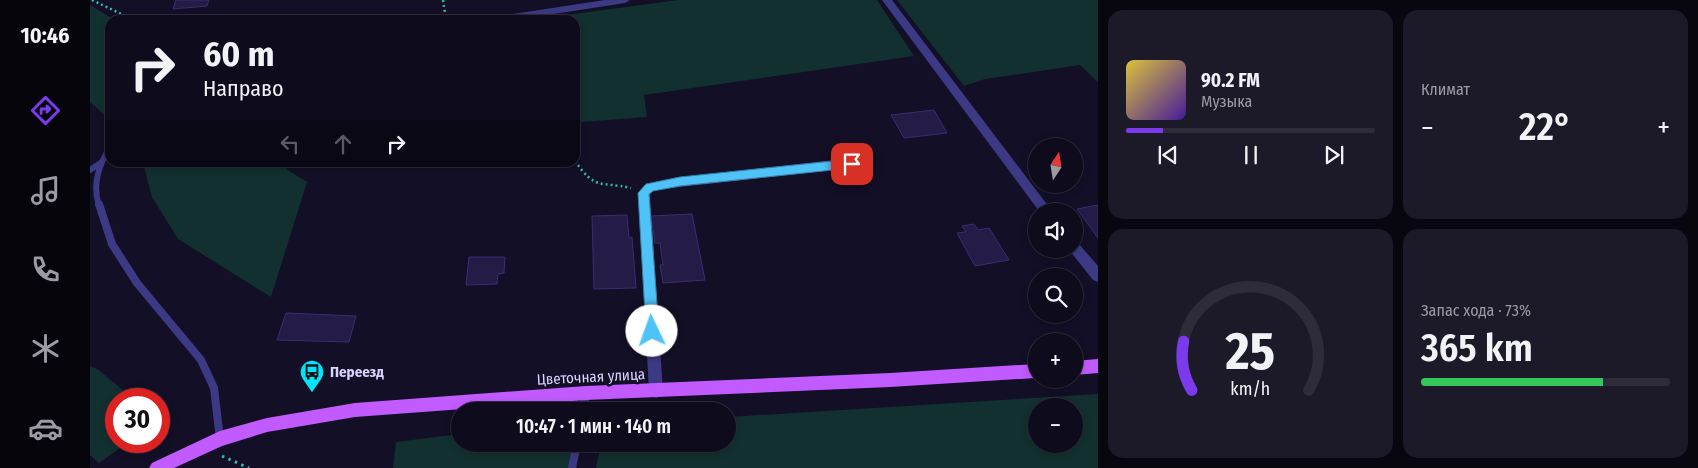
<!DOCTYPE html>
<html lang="ru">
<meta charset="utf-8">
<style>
body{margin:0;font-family:"Fira Sans Condensed",sans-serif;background:#1c1929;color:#f1f3f6;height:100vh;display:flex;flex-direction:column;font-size:19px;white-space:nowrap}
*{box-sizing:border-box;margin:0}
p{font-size:16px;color:#9b9ba3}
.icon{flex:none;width:28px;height:28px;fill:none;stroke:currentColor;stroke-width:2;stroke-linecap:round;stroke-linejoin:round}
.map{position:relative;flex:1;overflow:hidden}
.sheet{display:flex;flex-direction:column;gap:10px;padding:10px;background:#08060f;width:600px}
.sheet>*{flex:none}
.hud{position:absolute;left:15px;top:15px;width:475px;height:152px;border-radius:15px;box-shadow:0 2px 8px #0003,0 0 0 1px #2e2b3b;background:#0e0b1c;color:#f1f3f6;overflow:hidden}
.needle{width:32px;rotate:12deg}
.fabs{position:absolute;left:938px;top:138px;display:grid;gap:10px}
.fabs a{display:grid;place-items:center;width:55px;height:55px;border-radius:50%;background:#0e0b1c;box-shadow:0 2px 8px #0003,0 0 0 1px #2e2b3b;font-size:25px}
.speed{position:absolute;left:15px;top:388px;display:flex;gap:10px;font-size:25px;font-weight:700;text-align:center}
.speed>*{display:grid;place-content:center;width:65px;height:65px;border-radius:50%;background:#0e0b1c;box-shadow:0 2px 8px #0003,0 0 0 1px #2e2b3b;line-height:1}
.speed .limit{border:8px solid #d22;background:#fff;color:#111}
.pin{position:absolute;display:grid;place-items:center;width:42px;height:42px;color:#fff;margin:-21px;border-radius:10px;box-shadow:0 2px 8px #0006}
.me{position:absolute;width:55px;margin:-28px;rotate:357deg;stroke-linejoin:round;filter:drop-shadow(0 0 4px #0008)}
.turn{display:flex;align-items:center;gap:18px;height:105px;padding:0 15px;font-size:22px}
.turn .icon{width:65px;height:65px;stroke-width:2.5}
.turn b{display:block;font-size:35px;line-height:42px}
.lanes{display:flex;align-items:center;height:48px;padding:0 15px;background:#0003;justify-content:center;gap:25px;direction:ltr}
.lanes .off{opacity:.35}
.big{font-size:38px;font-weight:600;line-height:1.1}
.sheet .widget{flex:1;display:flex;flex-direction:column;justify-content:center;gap:8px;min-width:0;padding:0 18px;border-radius:15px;background:#1c1929}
.sheet .dial{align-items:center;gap:0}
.dial svg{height:130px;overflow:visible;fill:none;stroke:#2e2b3b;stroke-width:7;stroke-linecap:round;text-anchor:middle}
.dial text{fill:#f1f3f6;stroke:none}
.song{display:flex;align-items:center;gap:15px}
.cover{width:60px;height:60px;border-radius:8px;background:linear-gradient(135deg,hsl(50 70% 55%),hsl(260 70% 35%))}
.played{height:5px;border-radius:2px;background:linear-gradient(90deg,#7c3aed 15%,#2e2b3b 15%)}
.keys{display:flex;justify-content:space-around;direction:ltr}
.heat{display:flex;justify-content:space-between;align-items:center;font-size:28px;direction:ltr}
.charge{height:8px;border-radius:4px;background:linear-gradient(90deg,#34c759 73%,#2e2b3b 0)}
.sheet .tiles{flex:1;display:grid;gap:10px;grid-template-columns:repeat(2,1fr)}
.trip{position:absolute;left:361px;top:402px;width:285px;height:50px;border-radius:25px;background:#0e0b1c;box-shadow:0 2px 8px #0003,0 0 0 1px #2e2b3b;font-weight:600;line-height:50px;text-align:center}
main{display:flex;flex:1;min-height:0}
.menu{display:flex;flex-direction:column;width:90px;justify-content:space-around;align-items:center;background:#06040b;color:#9b9ba3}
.menu .icon{width:35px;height:35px}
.menu .active{color:#7c3aed}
.menu b{font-size:22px;color:#f1f3f6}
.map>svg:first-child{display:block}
.green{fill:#12302f;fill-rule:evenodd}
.building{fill:#241b47;stroke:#3b2d73}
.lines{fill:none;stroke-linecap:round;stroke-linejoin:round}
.path-far1{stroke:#2fb8b0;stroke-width:2.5;stroke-dasharray:2 3;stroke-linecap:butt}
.path{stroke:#2fb8b0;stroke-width:3;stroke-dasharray:2.5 4.5;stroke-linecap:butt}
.service-far1{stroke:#3d3a85;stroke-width:6}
.service{stroke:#3d3a85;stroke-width:8}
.minor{fill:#3d3a85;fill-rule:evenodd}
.primary{fill:#c25bff;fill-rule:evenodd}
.route{fill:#4fc3f7;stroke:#337fa1}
.labels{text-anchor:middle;stroke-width:5;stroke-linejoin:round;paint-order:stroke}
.poi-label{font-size:15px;font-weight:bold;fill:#d9d4ff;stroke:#130f26;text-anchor:start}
.street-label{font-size:15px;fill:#d9d4ff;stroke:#130f26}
</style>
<main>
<nav class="menu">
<b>10:46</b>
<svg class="icon active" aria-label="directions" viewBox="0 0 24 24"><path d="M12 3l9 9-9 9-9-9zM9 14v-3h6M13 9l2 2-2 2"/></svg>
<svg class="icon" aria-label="music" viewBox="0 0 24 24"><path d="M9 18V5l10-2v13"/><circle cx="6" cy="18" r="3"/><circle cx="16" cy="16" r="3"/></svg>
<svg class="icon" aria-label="phone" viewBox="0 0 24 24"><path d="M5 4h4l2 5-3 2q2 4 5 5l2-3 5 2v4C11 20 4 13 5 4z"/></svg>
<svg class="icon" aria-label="climate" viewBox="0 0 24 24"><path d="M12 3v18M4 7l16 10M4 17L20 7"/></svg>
<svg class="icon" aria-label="car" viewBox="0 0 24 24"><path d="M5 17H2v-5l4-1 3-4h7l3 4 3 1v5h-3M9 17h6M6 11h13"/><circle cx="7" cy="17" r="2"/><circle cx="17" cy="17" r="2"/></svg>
</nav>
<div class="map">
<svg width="1008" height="468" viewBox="0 0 1008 468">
<rect width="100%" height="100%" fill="#130f26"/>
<g class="green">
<path d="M588,0H787L824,56L554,95L557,117L491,122L485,126V20H439Z"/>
<path d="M807,0H1008V82L990,65L895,79L874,86Z"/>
<path d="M0,5L25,20H20V120L0,102Z"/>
<path d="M53,163H202L196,169L217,182L181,297L88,239L62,197Z"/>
<path d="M0,366L7,369L44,399H26V441H40L9,463L0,455Z"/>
<path d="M1008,394V468H506L511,444H638V417ZM984,406V444H946V406Z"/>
<path d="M370,434V444H487L481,468H303L306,442Z"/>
</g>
<g class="building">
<path d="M86,0H119L117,6L83,9Z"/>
<path d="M844,110L857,133L814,138L801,115Z"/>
<path d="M1008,205V238L987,209Z"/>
<path d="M602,214L615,280L573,283L570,265H573L570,243H565L561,216Z"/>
<path d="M537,215L539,238L542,237L546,288L504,289L502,216Z"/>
<path d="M884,224L888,230L899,228L919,260L885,266L867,233L876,232L872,226Z"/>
<path d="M379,257H415L414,273L408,274L407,284L376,285Z"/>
<path d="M196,313L266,316L259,342L187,340Z"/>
</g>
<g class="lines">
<g class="path-far1">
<path d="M2,0L44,20"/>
<path d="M353,0L356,20"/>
<path d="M392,20L404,19"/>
<path d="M485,161C506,191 510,181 541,188"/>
</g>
<path class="path" d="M132,456L159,468"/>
<g class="service-far1">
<path d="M122,20L123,18"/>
<path d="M12,162L20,146"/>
<path d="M0,170L12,162C6,177 4,190 9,206"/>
</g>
<g class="service">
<path d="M9,204L22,244L47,283L111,360L124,388L130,439"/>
<path d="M493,411L496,393"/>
<path d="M482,468L487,444"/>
</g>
<g class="minor">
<path d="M515,0H540L535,3L425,20H413L412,18L417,15Z"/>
<path d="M792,0H802L962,211H949Z"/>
<path d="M762,158L768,163L762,168L590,187L563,191L560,195L573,391L571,396L566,398L561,396L559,391L548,193L556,184L590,177Z"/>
<path d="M984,242L988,243L1008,266V282L1003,280L980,251L978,249H984Z"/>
</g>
<g class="primary">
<path d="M1008,359V373L984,375V361Z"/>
<path d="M946,364V378L800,387L496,400L265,417L177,432L132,446L84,468H59L62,463L130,431L177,418L265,403L496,386L800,373Z"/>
</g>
</g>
<path class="route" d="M762,159L767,164L762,168L590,186L563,191L559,194L569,331L567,335L562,337L558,335L556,331L548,193L556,184L590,177Z"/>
<defs>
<symbol id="bus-pin" viewBox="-11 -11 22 30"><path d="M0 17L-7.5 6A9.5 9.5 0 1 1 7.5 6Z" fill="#00e5ff" stroke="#130f26"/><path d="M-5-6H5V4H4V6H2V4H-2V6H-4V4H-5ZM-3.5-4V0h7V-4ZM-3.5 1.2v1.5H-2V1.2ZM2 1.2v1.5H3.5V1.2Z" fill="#111"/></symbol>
</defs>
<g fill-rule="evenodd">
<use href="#bus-pin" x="208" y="358" width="28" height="38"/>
</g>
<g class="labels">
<g class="poi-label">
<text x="240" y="377">Переезд</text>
</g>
<g class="street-label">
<text transform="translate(501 377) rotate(-3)" y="5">Цветочная улица</text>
</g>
</g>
</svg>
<div class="fabs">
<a><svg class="needle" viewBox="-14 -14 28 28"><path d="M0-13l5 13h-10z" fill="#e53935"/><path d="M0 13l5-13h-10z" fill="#9b9ba3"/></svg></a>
<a><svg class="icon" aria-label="sound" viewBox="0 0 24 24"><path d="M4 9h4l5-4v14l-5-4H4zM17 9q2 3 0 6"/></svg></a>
<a><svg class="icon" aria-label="search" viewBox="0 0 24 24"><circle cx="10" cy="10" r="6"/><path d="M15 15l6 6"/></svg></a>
<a>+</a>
<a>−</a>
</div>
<div class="speed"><div class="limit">30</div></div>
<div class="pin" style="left:762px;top:164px;background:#d93025"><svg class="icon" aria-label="arrive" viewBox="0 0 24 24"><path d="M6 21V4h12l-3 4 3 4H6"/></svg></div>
<svg class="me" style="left:562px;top:331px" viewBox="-20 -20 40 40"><circle r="19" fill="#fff"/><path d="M0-13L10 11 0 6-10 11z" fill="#4fc3f7"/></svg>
<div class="trip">10:47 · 1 мин · 140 m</div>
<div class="hud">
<div class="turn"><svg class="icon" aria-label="right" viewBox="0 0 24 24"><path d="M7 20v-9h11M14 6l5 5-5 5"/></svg><div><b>60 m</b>Направо</div></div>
<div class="lanes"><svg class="icon off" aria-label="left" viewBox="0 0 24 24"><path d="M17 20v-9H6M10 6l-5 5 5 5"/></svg><svg class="icon off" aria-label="ahead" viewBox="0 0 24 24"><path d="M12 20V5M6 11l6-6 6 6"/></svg><svg class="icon" aria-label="right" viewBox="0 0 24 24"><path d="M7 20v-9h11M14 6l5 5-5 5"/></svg></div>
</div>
</div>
<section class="sheet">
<div class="tiles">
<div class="widget">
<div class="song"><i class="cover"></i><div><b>90.2 FM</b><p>Музыка</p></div></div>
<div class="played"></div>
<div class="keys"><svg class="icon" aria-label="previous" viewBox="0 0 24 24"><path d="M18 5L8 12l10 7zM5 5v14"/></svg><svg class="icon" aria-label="pause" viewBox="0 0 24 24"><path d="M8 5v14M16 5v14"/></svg><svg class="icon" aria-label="next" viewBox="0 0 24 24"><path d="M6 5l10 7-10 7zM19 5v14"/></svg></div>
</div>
<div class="widget"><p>Климат</p>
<div class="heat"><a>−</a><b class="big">22°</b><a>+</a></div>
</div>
<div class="widget dial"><svg viewBox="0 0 100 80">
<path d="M14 69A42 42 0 1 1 86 69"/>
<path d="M14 69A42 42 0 0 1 9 39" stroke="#7c3aed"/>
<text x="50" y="56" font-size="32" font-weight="700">25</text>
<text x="50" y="72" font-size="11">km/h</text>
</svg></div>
<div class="widget"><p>Запас хода · 73%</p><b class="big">365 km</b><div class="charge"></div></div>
</div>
</section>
</main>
